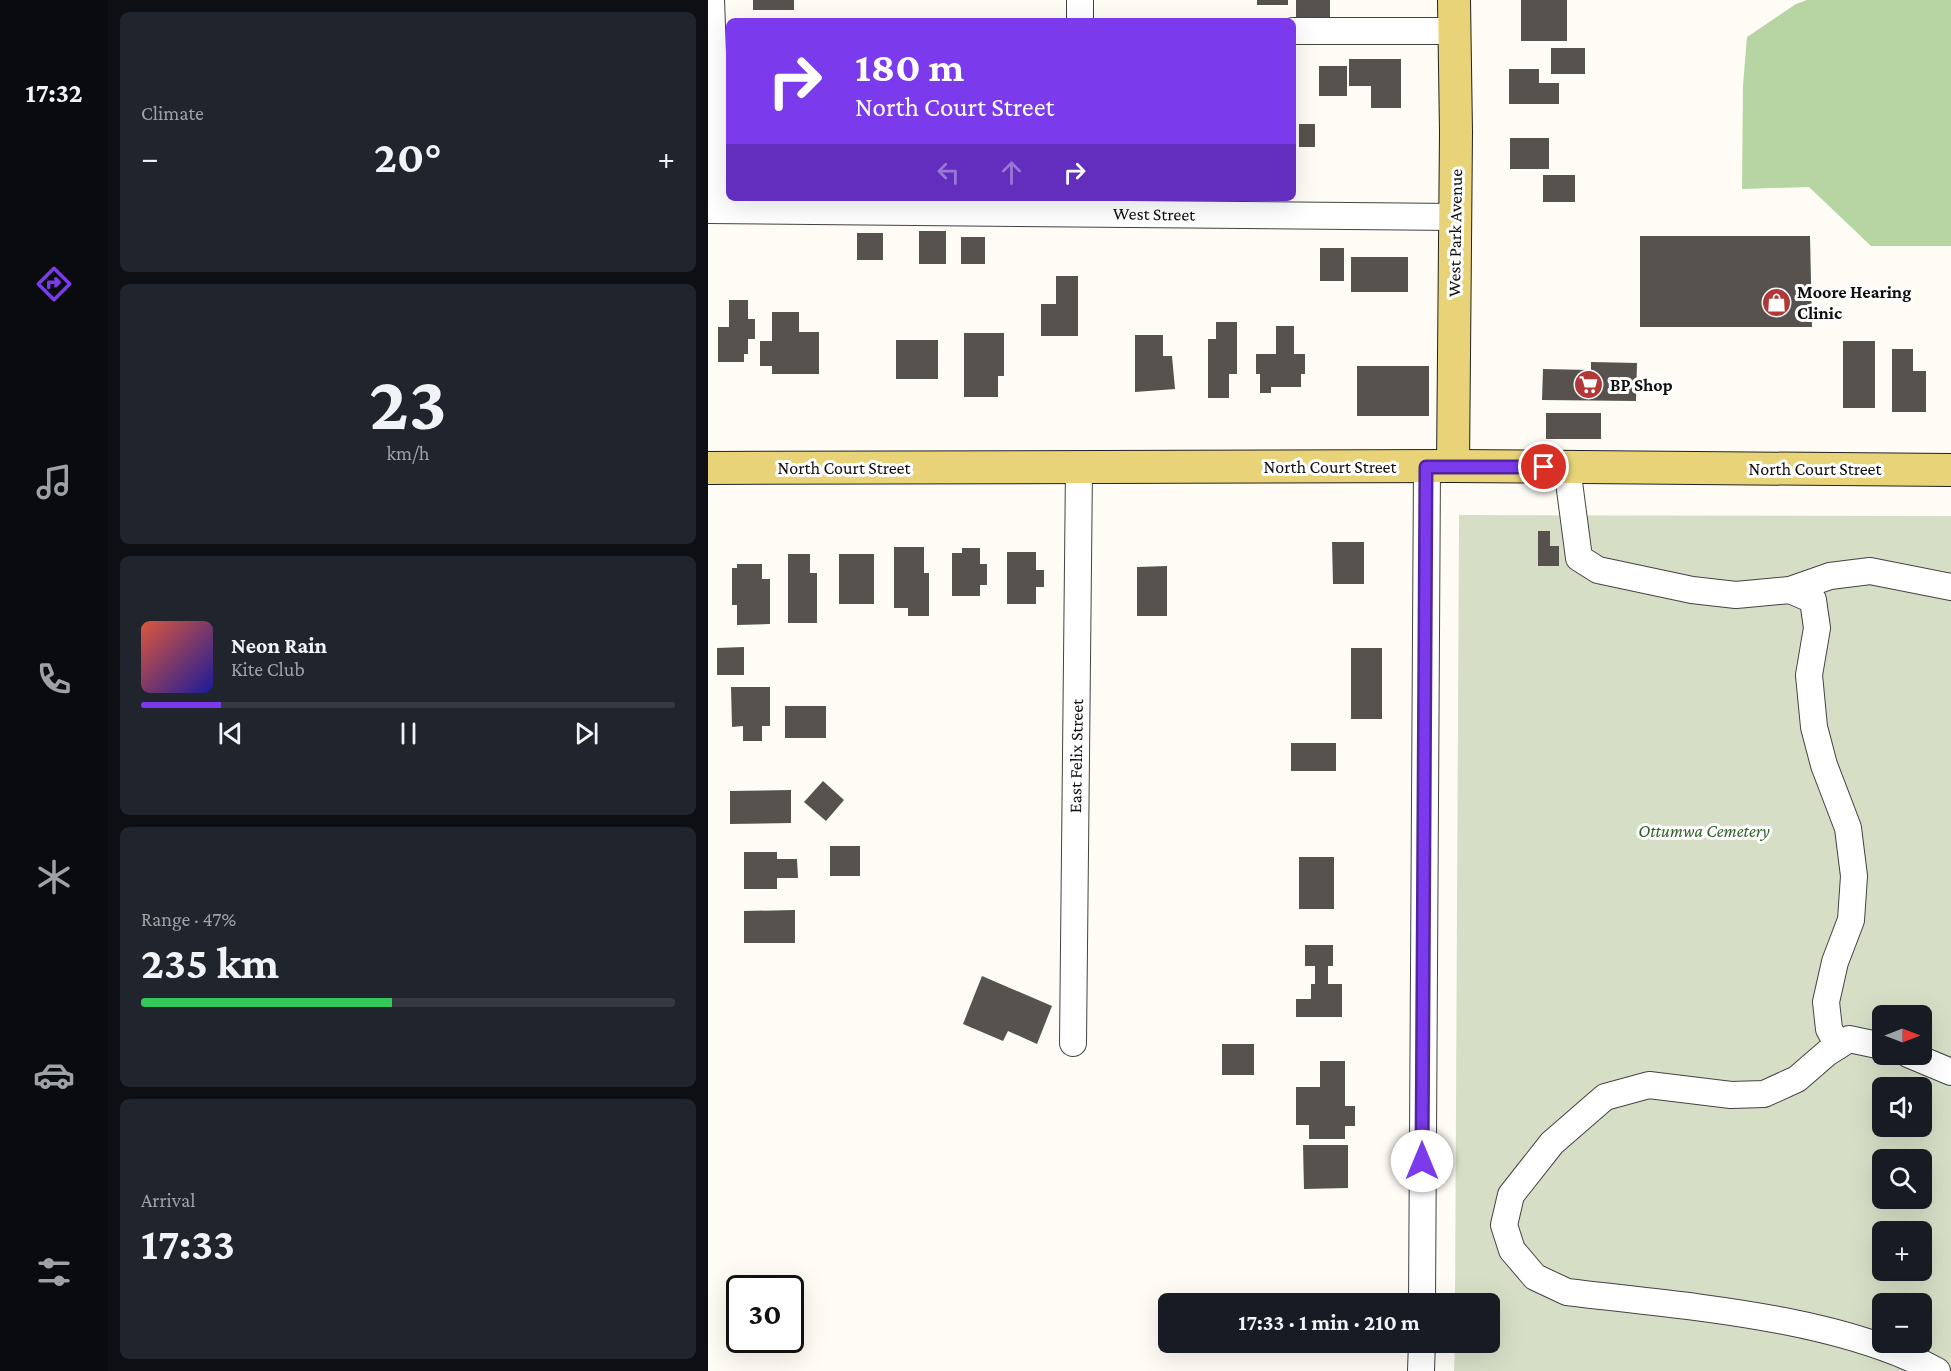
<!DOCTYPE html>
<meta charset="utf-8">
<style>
body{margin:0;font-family:"Crimson Pro",serif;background:#20242c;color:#f1f3f6;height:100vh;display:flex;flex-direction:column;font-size:22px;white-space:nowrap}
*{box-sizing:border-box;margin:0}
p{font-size:20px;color:#9ea1a6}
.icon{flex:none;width:33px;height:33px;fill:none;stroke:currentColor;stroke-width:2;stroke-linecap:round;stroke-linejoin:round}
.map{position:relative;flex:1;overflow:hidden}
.drawer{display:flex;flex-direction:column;gap:12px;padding:12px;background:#0d0f14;width:600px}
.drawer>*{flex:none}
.banner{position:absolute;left:18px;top:18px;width:570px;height:183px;border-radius:9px;box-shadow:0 6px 24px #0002;background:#7c3aed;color:#fff;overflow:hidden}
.needle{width:39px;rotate:90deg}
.fabs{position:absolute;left:1164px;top:1005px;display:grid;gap:12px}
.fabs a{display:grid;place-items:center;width:60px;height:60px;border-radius:9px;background:#171b24;box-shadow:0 6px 24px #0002;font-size:30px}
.speed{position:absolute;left:18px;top:1275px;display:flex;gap:12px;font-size:30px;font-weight:700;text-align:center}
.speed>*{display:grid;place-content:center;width:78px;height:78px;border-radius:50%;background:#171b24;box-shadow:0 6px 24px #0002;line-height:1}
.speed .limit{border:3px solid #111;border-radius:9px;background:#fff;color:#111}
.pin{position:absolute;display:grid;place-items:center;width:51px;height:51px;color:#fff;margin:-26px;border:3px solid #fff;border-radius:50%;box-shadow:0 2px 6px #0007}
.me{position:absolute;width:66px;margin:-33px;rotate:0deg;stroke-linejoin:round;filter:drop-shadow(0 0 4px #0008)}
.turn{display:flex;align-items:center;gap:21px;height:126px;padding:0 30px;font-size:27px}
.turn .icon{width:78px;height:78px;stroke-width:2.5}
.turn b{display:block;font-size:42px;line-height:51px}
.lanes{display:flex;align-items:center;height:57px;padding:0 30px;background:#0003;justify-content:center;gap:30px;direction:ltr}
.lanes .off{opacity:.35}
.big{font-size:45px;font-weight:700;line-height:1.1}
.drawer .tile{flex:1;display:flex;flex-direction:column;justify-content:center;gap:9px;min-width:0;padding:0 21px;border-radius:9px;background:#20242c}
.drawer .dial{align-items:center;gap:0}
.dial b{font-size:78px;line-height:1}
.song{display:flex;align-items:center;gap:18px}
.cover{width:72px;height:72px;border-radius:9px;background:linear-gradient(135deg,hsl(10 70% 55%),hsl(240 70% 35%))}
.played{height:6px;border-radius:3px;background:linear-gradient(90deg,#7c3aed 15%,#363941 15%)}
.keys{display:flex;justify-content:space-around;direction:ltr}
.heat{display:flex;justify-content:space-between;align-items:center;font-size:33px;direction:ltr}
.charge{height:9px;border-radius:4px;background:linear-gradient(90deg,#34c759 47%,#363941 0)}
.trip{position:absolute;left:450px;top:1293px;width:342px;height:60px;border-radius:9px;background:#171b24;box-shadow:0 6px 24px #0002;font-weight:700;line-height:60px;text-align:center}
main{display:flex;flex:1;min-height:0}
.tab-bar{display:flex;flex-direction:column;width:108px;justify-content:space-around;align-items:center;background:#090b0e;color:#9ea1a6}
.tab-bar .icon{width:42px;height:42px}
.tab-bar .active{color:#7c3aed}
.tab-bar b{font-size:27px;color:#f1f3f6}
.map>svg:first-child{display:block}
.forest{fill:#b6d5a2}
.cemetery{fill:#d6dfc6;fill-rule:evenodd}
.building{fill:#58524e}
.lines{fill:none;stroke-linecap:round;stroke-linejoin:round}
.minor-casing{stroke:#434343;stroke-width:28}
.major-casing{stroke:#212121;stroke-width:34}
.minor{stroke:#fff;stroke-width:26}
.major{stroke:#e9d379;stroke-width:32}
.route-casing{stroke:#51269a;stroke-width:15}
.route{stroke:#7c3aed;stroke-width:10}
.labels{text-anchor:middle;stroke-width:6;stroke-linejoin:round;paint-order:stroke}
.street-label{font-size:18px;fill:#101010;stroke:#fff}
.poi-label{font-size:18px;font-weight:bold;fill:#101010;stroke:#fff;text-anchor:start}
.park-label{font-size:18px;font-style:italic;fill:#306227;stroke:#fff}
</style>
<main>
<nav class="tab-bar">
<b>17:32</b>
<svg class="icon active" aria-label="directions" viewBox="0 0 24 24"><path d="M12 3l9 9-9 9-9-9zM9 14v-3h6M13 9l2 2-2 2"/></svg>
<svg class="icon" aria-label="music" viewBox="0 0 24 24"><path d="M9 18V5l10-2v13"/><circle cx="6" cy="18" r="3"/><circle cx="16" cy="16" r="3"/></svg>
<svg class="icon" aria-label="phone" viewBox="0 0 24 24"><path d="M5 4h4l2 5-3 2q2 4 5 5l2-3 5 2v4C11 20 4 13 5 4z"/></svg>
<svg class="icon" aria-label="climate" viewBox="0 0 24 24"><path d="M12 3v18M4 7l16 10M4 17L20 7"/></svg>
<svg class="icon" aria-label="car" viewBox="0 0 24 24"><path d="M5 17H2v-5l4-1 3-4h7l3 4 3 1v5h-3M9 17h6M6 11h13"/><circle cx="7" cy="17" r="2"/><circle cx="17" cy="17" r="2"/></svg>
<svg class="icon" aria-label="filters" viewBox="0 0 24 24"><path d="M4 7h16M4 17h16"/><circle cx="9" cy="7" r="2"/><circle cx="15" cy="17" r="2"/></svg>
</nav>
<section class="drawer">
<div class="tile"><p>Climate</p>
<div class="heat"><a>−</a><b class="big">20°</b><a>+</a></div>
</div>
<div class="tile dial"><b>23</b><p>km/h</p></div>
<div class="tile">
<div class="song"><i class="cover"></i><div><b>Neon Rain</b><p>Kite Club</p></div></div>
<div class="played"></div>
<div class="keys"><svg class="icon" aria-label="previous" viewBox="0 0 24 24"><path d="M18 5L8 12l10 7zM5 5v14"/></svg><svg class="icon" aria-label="pause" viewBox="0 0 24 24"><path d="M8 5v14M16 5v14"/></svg><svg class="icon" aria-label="next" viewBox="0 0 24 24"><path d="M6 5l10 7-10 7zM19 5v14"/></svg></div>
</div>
<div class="tile"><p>Range · 47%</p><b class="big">235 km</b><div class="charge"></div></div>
<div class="tile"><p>Arrival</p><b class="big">17:33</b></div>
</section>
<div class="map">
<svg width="1243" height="1371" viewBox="0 0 1243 1371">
<rect width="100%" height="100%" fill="#fefcf5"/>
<path class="forest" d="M1099,0H1243V246H1163L1101,187L1034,189L1035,85L1039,37L1088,4Z"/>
<path class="cemetery" d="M751,515L1243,516V1371H746L747,1343L782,1342V1304L747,1303ZM1174,1016H1214V1054H1174ZM1174,1088H1214V1126H1174ZM1174,1160H1214V1198H1174ZM1174,1232H1214V1270H1174ZM1174,1304H1214V1342H1174Z"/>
<g class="building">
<rect x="45" y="0" width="41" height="10"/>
<rect x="549" y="0" width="31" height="5"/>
<rect x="588" y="0" width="34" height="24"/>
<rect x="813" y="0" width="46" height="41"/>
<rect x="843" y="48" width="34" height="26"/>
<path d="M641,59H693V108H663V86H641Z"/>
<rect x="611" y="66" width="28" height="30"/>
<path d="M801,69H831V83H851V104H801Z"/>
<rect x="591" y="124" width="16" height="23"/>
<rect x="802" y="138" width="39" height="31"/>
<rect x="835" y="175" width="32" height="27"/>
<rect x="211" y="231" width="27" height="33"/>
<rect x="149" y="233" width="26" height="27"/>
<path d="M932,236H1102L1104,327H932Z"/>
<rect x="253" y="237" width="24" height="27"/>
<rect x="612" y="248" width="24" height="33"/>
<rect x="643" y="257" width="57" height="35"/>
<path d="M348,276H370V336H333V304H348Z"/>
<path d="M21,300H40V319H47V339H40V354H36V362H10V327H21Z"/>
<path d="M64,312H91V332H111V374H64V366H52V341H64Z"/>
<path d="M508,322H529V374H521V398H500V339H508Z"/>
<path d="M568,326H586V354H597V374H593V387H563V393H552V374H548V354H568Z"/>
<path d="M256,333H296V376H290V397H256Z"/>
<path d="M427,335H455V356H464L467,389L427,392Z"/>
<rect x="188" y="340" width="42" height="39"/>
<rect x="1135" y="341" width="32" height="67"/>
<path d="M1184,349H1205V371H1218V412H1184Z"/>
<path d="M883,362L929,363L928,401L834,400L835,369L883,370Z"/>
<rect x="649" y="366" width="72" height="50"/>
<rect x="838" y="413" width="55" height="26"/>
<path d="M830,531H842V546H851V566H830Z"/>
<path d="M624,542H656V584H625Z"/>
<path d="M186,547H216V573H221V616H200V608H186Z"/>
<path d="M254,548H272V564H279V585H272V596H244V553H254Z"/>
<path d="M299,552H328V570H336V587H328V604H299Z"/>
<path d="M80,554H102V573H109V623H80Z"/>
<rect x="131" y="554" width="35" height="50"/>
<path d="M29,564H54V579H62V624L29,625V605H24V568H29Z"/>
<path d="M459,566V616H429V567Z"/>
<path d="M36,647V675H9V648Z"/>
<rect x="643" y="648" width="31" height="71"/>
<path d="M23,687H62V726H54V741H35V726L24,727Z"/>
<rect x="77" y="706" width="41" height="32"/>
<rect x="583" y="743" width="45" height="28"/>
<path d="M115,781L136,800L118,821L96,802Z"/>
<path d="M83,790V823L22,824V791Z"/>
<rect x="122" y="846" width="30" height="30"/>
<path d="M36,852H69V859H89L90,878H69V889H36Z"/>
<rect x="591" y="857" width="35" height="52"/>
<path d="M87,910V943H36V911Z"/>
<path d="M597,945H625V966H620V984H634V1017H588V999H603V984H607V966H597Z"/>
<path d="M274,976L344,1006L329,1044L300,1031L295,1041L255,1024Z"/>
<rect x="514" y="1044" width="32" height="31"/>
<path d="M612,1061H637V1106H647V1126H637V1139H601V1125H588V1087H612Z"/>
<path d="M595,1145H640V1188L596,1189Z"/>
</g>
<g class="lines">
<defs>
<g id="minor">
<path d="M3,0L11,210"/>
<path d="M372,21V0"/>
<path d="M585,31H747"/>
<path d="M0,210L747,217"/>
<path d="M859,467L871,558L890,570L984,590L1028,595L1082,590L1122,576L1162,571L1243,587"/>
<path d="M1082,590L1105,600L1109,628L1101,675L1106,727L1116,765L1140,828L1146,876L1143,920L1127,962L1118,1002L1121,1029L1130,1046"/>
<path d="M365,1043L371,468"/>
<path d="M1174,1046L1141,1039L1119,1053L1089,1079L1056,1094L1023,1095L941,1085L897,1097L844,1143L803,1195L796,1225L804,1250L827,1277L859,1292C974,1306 1127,1316 1229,1371"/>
<path d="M1200,1054L1243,1072"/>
<path d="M714,1304L719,467"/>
<path d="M713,1371L714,1342"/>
</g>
<g id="major">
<path d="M745,466L748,132L746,0"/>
<path d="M0,468L745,466L1243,470"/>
</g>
</defs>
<use href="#minor" class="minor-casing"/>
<use href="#major" class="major-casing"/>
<use href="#minor" class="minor"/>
<use href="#major" class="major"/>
</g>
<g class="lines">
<defs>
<path id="route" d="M714,1161L718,467H836"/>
</defs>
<use href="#route" class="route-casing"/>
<use href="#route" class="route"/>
</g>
<defs>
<symbol id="shop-disc" viewBox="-11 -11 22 22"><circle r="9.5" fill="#b23737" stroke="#fff"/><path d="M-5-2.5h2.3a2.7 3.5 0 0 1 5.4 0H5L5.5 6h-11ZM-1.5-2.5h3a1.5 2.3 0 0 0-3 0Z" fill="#fff"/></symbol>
<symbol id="supermarket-disc" viewBox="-11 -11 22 22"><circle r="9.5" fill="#b23737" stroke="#fff"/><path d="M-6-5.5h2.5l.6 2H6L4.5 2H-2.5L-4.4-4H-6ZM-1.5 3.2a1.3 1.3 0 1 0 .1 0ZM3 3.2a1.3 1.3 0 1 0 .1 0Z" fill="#fff"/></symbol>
</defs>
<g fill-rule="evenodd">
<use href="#shop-disc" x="1052" y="286" width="33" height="33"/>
<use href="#supermarket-disc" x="864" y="368" width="33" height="33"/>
</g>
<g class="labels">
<g class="street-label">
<text transform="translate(446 214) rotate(1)" y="6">West Street</text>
<text transform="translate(747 233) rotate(-89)" y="6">West Park Avenue</text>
<text x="622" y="473">North Court Street</text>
<text x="136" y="474">North Court Street</text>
<text x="1107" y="475">North Court Street</text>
<text transform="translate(368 756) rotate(-89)" y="6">East Felix Street</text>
</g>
<g class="poi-label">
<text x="1089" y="298">Moore Hearing<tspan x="1089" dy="21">Clinic</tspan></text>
<text x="902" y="391">BP Shop</text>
</g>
<g class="park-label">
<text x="996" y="837">Ottumwa Cemetery</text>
</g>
</g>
</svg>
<div class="fabs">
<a><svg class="needle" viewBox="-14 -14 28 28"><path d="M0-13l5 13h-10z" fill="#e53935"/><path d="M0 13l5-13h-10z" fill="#9ea1a6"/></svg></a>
<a><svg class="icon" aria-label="sound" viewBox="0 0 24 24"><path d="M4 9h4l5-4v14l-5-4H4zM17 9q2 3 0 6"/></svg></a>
<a><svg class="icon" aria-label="search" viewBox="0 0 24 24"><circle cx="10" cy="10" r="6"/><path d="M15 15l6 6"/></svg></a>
<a>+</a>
<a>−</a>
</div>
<div class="speed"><div class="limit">30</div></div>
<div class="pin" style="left:836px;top:467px;background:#d93025"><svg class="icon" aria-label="arrive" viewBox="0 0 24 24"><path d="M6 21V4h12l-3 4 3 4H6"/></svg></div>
<svg class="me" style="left:714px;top:1161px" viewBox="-20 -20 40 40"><circle r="19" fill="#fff"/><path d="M0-13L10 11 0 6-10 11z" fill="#7c3aed"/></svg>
<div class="trip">17:33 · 1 min · 210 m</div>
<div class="banner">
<div class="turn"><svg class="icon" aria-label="right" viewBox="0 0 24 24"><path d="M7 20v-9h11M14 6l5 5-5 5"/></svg><div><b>180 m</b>North Court Street</div></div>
<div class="lanes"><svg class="icon off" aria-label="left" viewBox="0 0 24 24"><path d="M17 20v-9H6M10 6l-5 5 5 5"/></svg><svg class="icon off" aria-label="ahead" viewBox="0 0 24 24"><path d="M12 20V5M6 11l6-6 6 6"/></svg><svg class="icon" aria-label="right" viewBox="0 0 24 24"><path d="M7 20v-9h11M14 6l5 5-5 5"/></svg></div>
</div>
</div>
</main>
